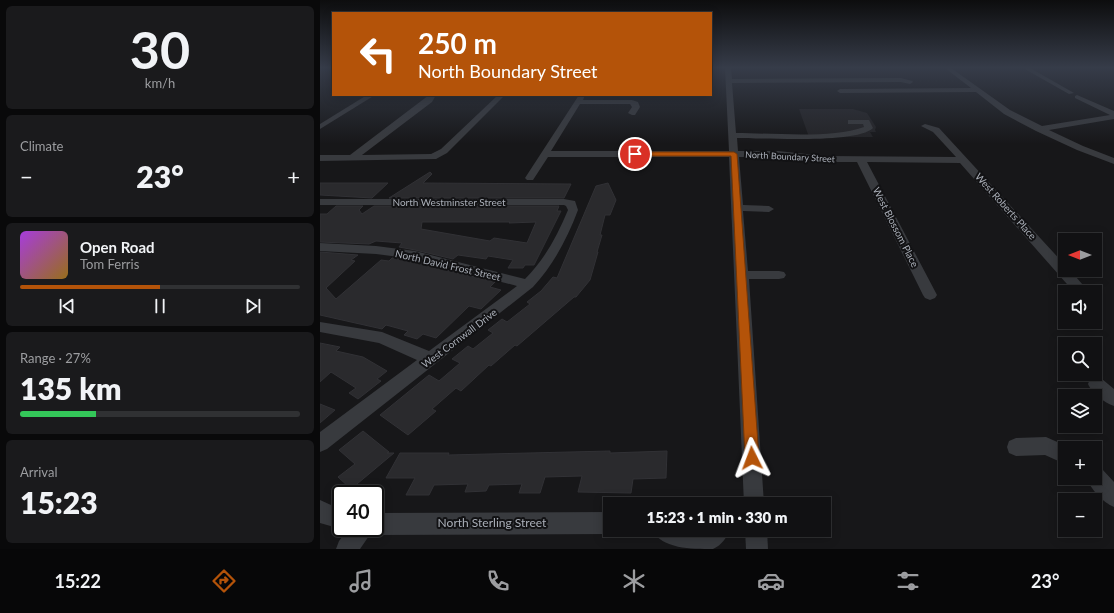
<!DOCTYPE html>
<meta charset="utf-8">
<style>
body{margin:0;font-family:Lato,sans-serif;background:#1a1a1c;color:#f1f3f6;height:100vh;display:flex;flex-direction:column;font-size:15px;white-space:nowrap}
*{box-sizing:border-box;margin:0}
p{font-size:13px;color:#9c9da0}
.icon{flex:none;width:22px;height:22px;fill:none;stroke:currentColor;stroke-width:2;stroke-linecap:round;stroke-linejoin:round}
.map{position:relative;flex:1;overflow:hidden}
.drawer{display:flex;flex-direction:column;gap:6px;padding:6px;background:#09090a;width:320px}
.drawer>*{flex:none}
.top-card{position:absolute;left:12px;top:12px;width:380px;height:84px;border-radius:0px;box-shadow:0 2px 10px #0003,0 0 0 1px #303133;background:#b45309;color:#fff;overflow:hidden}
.needle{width:26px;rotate:270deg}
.buttons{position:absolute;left:738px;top:233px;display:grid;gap:8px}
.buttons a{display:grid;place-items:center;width:44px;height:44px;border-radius:0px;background:#111113;box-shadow:0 2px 10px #0003,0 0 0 1px #303133;font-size:20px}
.speed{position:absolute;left:12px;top:485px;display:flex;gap:8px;font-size:20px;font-weight:700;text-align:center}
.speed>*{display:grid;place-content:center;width:52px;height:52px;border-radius:50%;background:#111113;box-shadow:0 2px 10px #0003,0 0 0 1px #303133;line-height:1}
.speed .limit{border:2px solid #111;border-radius:6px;background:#fff;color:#111}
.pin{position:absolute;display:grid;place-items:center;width:34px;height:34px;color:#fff;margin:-17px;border:2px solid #fff;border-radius:50%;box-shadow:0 1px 4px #0007}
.me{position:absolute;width:44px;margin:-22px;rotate:357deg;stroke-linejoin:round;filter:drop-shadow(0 0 3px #0008)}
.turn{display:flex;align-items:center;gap:14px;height:84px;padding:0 20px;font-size:18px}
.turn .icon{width:52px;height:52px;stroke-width:2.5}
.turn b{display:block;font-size:28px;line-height:34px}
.big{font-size:30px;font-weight:800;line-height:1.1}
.drawer .widget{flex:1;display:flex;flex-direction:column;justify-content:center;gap:6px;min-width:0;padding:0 14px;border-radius:6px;background:#1a1a1c}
.drawer .dial{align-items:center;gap:0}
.dial b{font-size:52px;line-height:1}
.song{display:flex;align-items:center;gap:12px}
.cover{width:48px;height:48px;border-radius:6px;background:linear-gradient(135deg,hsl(280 70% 55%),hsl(40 70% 35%))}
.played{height:4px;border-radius:2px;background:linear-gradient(90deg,#b45309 50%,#303133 50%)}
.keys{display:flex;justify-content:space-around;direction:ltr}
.heat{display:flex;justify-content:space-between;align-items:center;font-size:22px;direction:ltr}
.charge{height:6px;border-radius:3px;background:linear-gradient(90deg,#34c759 27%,#303133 0)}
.trip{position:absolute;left:283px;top:497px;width:228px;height:40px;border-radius:0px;background:#111113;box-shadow:0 2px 10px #0003,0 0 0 1px #303133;font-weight:800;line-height:40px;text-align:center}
.dock{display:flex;height:64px;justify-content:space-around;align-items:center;background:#070708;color:#9c9da0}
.dock .icon{width:28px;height:28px}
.dock .current{color:#b45309}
.dock b{font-size:18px;color:#f1f3f6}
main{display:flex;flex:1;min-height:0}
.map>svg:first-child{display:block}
.built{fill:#232326}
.building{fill:#2a2a2d;stroke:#313135;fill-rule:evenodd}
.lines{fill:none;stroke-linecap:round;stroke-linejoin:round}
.minor{fill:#383a3e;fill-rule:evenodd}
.route{fill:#b45309;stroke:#753606}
.labels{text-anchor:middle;stroke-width:4;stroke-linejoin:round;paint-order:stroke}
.far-street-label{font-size:9px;fill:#aaafb8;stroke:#121214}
.street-label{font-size:10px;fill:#aaafb8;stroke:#121214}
.near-street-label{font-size:12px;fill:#aaafb8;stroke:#121214}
</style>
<main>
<section class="drawer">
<div class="widget dial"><b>30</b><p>km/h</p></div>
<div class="widget"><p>Climate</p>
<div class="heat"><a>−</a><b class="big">23°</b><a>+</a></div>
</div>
<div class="widget">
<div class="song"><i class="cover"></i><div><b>Open Road</b><p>Tom Ferris</p></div></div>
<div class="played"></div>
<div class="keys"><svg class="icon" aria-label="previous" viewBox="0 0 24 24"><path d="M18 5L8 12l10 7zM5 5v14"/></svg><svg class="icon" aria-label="pause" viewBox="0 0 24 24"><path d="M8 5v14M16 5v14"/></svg><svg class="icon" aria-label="next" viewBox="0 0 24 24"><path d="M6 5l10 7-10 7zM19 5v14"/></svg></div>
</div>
<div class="widget"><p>Range · 27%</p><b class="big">135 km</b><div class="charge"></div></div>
<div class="widget"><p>Arrival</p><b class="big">15:23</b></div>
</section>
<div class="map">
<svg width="794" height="549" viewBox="0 0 794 549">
<rect width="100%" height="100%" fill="#171719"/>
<path class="built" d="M479,109H533L547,113L556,127L555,130L556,132H550L553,137H489Z"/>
<g class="building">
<path d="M110,172L112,174L103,183L251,184L244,198H69Z"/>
<path d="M0,183H68L52,198L0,195Z"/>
<path d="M288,183L296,200L290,215H285L280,235H282L277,252H278L270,280L256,297H254L197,346L195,345L171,366L169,365L141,391L136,388L112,409L116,411L88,435L60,415L109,375L119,381L140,363L132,359L148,346L153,349L173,333L168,330L182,319L187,322L210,304L207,302L221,291L233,277L237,278L276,186Z"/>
<path d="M16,206H43L39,210L42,214L54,206H239L237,211H241L214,265H205L203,268H188L193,260L168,256L166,259L138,255L133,259L95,250L79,247L82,243L56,241L49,244L0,242V214H7ZM102,222H190L189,223L216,222L207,243L174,238L170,241L101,229Z"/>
<path d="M0,252L38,255L31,260L35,261L6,288L16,299L61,260L69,261L72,258L95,260L123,268L122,269L175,282L170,287L181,290L161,309L149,306L116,338L103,334L97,339L84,335L88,331L66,325L62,329L0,315Z"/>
<path d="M0,343L20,347L16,351L43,357L67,371L57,379L61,381L38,399L29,393L36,388L11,372L0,382Z"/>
<path d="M0,404L15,410L0,423Z"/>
<path d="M43,431L69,452L67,453H74L31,489L18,477L35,464L19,450Z"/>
<path d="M290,451V453L347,451L346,478L313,479L311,493L258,492L262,476L225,477L220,493H199L202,484L169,485L166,491L145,492L148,484L114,485L109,495H86L95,478H66L80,453H129L128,455Z"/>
</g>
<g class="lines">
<g class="minor">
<path d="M405,68H411L412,79L581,78L592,81L593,82L590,84L581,82L412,83L416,133C453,133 511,139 544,127L543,124H528V120H549L553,128C537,144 442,138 417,138L418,151H458L505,156L636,157L613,132L601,126L605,124L619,128L745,265V270H750L769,292H754L640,163L547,162L617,295L615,298L610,300L605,298L603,295L537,162H505L458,157H419L423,205L449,206L454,209L449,212L423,211L428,271H459L464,272L466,275L464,278L459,279H429L444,504H424L409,157H228L213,180H207L205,178L259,95H265L263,100H312L318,102L320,107L315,115H312L308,113L312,107L310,104H260L231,151H409Z"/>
<path d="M625,68H631L690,110L722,126L790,115L755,98V96L757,95L794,111V119L729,130L763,146L794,158V164L757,150L716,131L684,114L656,92L520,93L517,91L520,89L651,88Z"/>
<path d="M703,68H710L754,93L749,94Z"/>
<path d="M47,95H55L0,129V124Z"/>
<path d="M109,95H116L112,102L42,155L111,154L121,149L178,95H185L127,153L116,159L0,161V155H30Z"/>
<path d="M0,199H244L255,201L258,210C247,239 234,264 213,287L7,449L0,452V432L97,360L59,343L0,332V322L62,332L109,351L197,286L95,259L56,254L0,251V243L56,246L95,251L205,279C225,259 237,236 248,210L246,206L244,205H0Z"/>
<path d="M776,377L782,379L794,389V406C784,403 772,393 768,384L770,379Z"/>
<path d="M726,437L751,448H745V464L725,455L696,456L689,453L687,447L689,441L696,438Z"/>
<path d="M775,466L782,469L794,482V507C783,503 771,489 766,478H775Z"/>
<path d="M0,500L11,505L21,507V528H22L21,529L0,523Z"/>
<path d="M290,512V530H298L290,534L55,535L51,533L40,549H16L19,541L29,528H55V513Z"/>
<path d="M332,530H410C406,538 402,545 393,549C371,549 342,549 332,530Z"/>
<path d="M425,530H447L448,549H426Z"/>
</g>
</g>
<linearGradient id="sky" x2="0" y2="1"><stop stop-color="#0d0d0e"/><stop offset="0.47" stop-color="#363c49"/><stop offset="1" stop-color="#363c49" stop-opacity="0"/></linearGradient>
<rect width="794" height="144" fill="url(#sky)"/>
<path class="route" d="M414,152L417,154L439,458L437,463L432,465L427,463L425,458L411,156H315L312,154L315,152Z"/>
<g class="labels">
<g class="far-street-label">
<text transform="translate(470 157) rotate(3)" y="3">North Boundary Street</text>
</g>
<g class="street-label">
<text x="129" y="206">North Westminster Street</text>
<text transform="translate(686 206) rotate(48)" y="4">West Roberts Place</text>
<text transform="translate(576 227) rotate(63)" y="4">West Blossom Place</text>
<text transform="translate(128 265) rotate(13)" y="4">North David Frost Street</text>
<text transform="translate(139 338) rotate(-37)" y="4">West Cornwall Drive</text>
</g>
<g class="near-street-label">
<text x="172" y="527">North Sterling Street</text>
</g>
</g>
</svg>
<div class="buttons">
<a><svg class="needle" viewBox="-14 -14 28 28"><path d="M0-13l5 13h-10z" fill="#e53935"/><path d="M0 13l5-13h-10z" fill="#9c9da0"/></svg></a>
<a><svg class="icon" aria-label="sound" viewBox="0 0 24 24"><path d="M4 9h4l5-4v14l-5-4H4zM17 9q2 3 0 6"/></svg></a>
<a><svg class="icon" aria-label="search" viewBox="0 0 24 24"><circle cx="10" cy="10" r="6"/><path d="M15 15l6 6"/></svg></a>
<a><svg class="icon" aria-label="layers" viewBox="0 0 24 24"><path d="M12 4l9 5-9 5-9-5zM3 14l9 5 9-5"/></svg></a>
<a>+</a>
<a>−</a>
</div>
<div class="speed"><div class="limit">40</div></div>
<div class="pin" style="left:315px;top:154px;background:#d93025"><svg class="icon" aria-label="arrive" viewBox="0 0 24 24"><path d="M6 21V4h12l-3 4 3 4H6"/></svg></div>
<svg class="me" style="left:432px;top:458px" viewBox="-20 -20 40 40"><path d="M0-17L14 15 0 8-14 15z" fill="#b45309" stroke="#fff" stroke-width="4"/></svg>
<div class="trip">15:23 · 1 min · 330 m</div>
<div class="top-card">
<div class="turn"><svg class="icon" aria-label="left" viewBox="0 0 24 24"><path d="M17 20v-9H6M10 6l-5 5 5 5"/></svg><div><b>250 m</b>North Boundary Street</div></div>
</div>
</div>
</main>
<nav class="dock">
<b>15:22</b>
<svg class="icon current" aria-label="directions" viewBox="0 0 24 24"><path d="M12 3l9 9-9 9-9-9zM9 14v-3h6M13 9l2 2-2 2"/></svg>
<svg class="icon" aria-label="music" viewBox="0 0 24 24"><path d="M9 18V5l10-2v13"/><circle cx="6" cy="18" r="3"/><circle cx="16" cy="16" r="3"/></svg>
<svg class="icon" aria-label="phone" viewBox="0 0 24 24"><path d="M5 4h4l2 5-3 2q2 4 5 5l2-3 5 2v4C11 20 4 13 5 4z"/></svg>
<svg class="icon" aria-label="climate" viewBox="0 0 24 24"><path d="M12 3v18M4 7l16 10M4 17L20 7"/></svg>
<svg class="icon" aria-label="car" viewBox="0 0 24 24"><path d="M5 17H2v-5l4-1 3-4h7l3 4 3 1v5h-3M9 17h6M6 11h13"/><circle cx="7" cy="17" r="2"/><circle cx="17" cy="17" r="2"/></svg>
<svg class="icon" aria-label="filters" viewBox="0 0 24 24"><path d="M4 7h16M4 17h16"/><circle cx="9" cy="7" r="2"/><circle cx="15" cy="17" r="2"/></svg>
<b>23°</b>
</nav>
